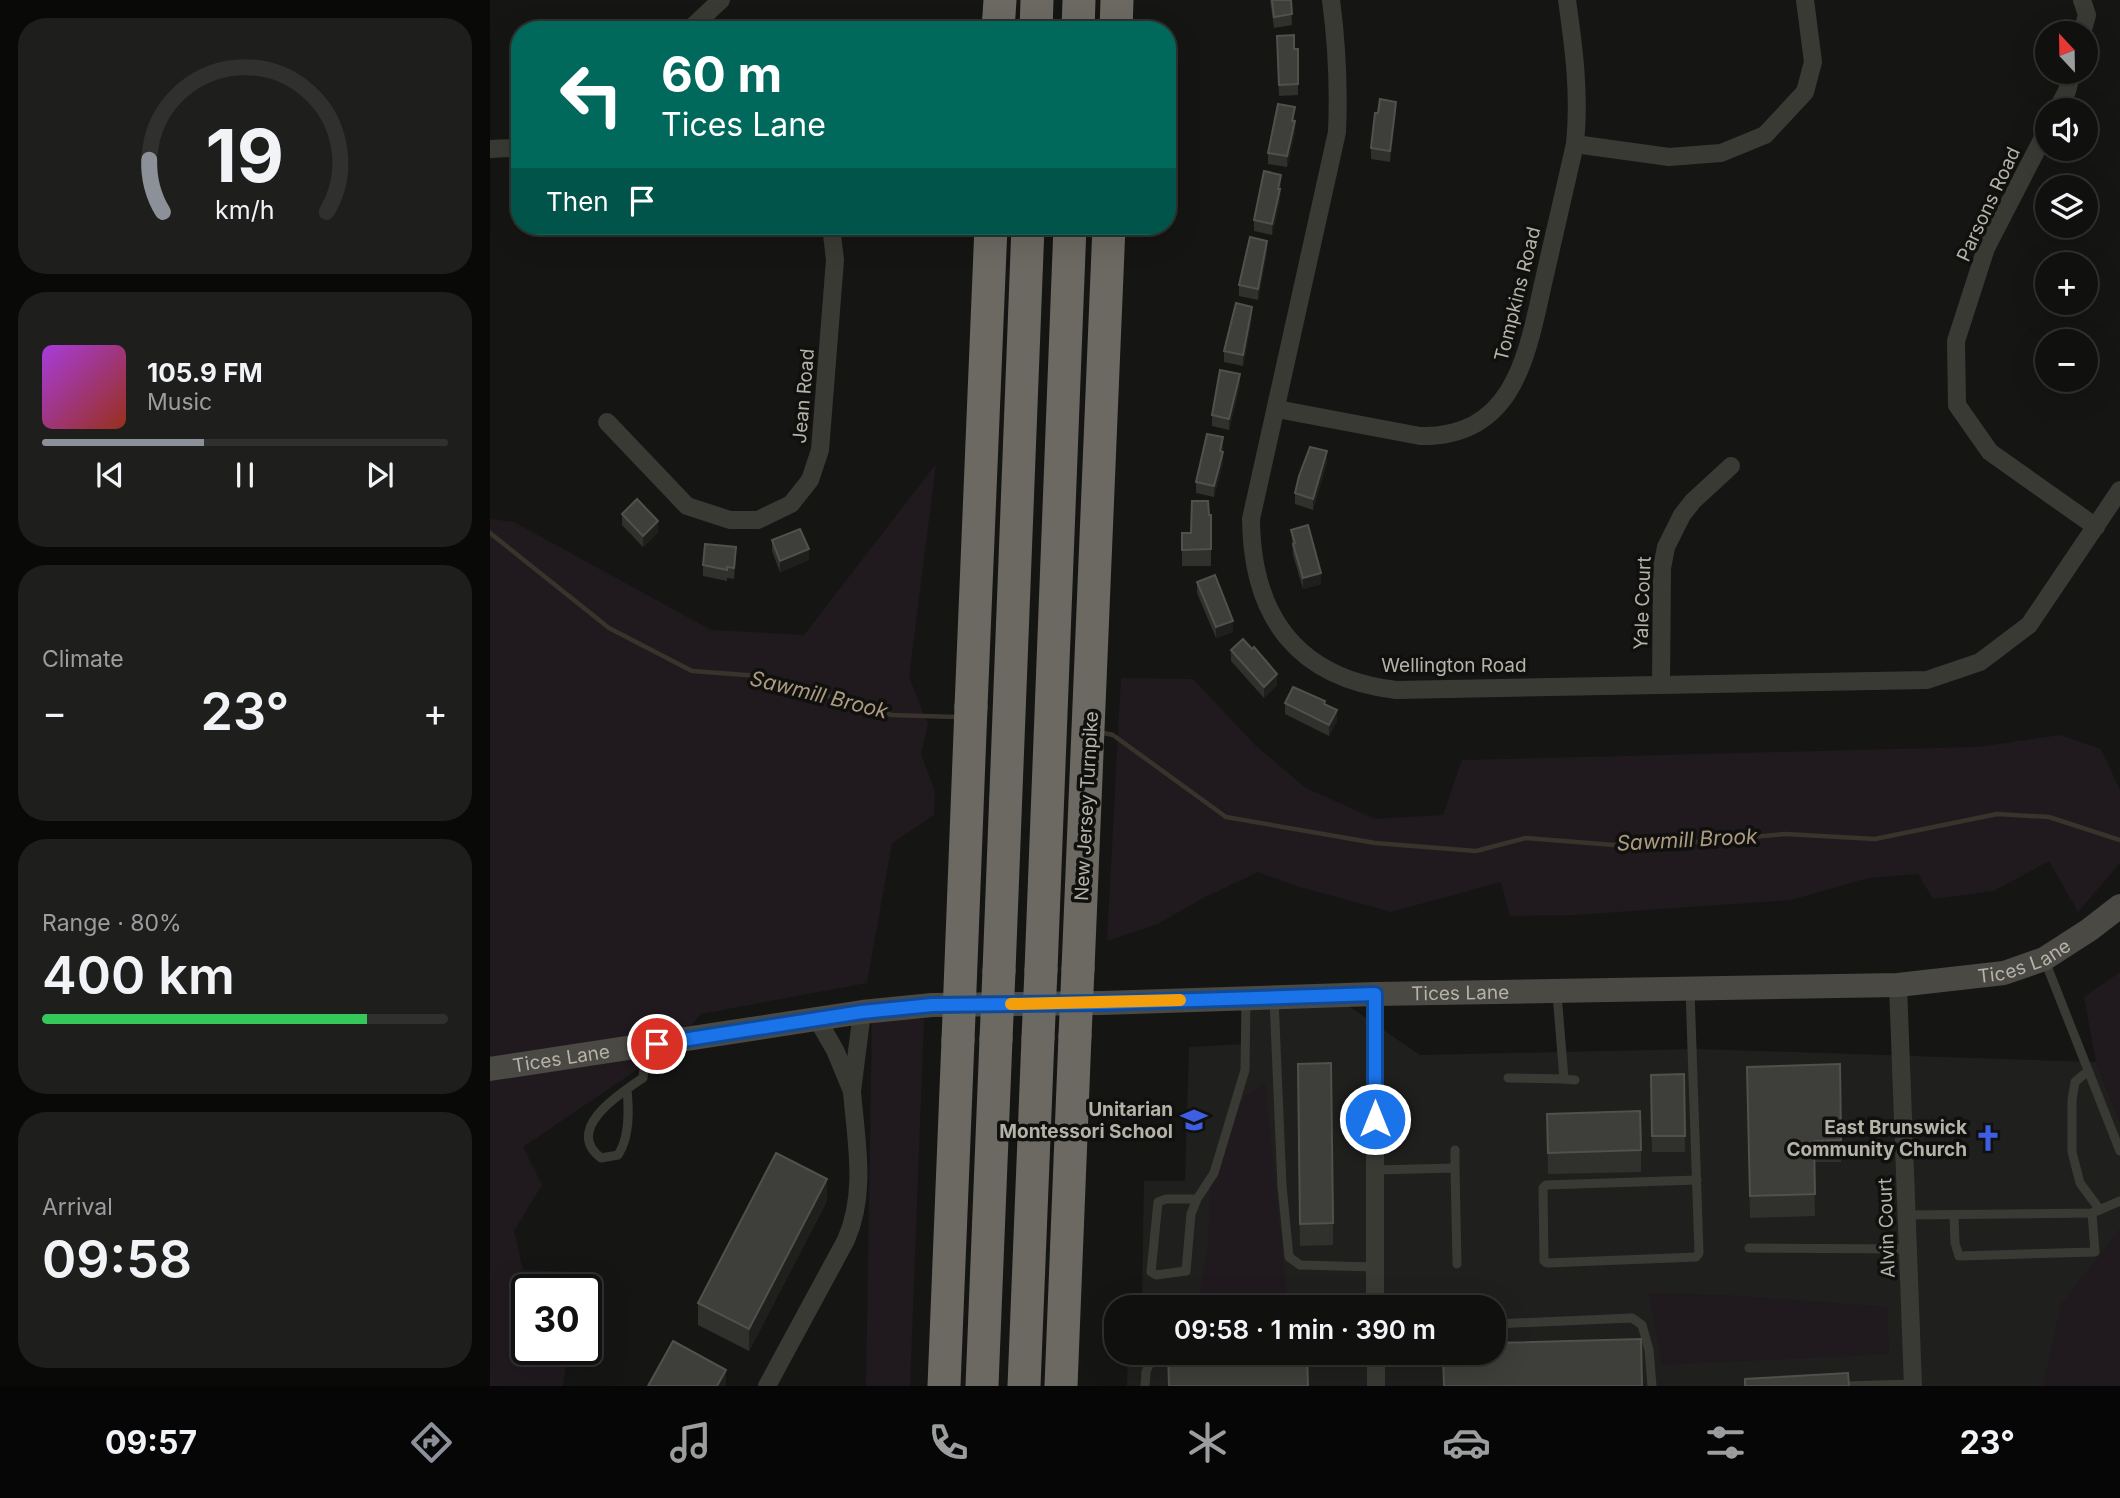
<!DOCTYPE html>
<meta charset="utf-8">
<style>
body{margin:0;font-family:Inter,sans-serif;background:#1e1e1d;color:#f1f3f6;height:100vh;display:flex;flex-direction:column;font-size:26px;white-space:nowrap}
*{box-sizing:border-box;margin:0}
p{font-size:23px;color:#9c9d9e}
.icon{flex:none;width:38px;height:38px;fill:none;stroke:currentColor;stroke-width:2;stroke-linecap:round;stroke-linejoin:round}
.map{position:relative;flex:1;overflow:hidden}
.sheet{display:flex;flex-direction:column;gap:18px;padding:18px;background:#090908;width:490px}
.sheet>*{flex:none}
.hud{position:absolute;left:21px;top:21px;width:665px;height:214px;border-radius:28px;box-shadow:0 7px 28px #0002,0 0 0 2px #30302f;background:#00695c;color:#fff;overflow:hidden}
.needle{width:46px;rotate:338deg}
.tools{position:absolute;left:1545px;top:21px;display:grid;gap:14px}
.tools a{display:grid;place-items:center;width:63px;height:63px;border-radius:50%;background:#10100f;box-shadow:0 7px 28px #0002,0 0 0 2px #30302f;font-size:35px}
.speed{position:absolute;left:21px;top:1274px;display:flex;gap:14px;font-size:35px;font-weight:700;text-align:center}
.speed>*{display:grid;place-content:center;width:91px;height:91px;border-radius:50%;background:#10100f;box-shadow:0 7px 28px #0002,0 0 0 2px #30302f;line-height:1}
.speed .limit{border:4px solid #111;border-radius:10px;background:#fff;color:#111}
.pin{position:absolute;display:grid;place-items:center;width:60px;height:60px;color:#fff;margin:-30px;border:4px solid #fff;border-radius:50%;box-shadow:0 2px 7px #0007}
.me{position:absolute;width:77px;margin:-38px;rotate:0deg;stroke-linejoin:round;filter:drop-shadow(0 0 5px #0008)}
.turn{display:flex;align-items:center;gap:24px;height:147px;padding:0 35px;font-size:32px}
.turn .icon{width:91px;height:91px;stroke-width:2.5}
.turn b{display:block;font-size:49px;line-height:60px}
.then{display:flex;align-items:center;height:66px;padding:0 35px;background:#0003;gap:14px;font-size:26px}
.big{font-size:52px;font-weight:600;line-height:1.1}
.sheet .widget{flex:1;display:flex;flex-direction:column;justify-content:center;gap:10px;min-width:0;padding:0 24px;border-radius:28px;background:#1e1e1d}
.sheet .dial{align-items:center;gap:0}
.dial svg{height:182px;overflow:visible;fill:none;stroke:#30302f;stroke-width:7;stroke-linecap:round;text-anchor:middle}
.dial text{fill:#f1f3f6;stroke:none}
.song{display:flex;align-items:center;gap:21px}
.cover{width:84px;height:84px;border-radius:10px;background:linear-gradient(135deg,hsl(280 70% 55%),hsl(10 70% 35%))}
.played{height:7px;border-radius:4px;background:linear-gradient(90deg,#8c9099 40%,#30302f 40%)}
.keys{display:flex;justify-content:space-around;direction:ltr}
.heat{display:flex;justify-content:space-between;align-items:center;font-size:38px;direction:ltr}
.charge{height:10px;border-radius:5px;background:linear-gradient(90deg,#34c759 80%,#30302f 0)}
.trip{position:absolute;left:614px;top:1295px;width:402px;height:70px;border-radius:28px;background:#10100f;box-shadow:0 7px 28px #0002,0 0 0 2px #30302f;font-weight:600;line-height:70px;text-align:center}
.tabs{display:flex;height:112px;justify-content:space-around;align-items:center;background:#060606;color:#9c9d9e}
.tabs .icon{width:49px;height:49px}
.tabs .current{color:#8c9099}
.tabs b{font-size:32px;color:#f1f3f6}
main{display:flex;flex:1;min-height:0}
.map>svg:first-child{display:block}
.built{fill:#1f1f1d}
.green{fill:#201a1e}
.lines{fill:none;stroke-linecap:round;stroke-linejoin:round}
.stream{stroke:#38332b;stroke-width:4.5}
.lane{stroke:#3a3a35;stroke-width:9}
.street{stroke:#3a3a35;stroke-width:18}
.secondary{stroke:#4a4943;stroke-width:24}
.highway{stroke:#6b6961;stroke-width:33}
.highway-bridge{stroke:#6b6961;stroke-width:33}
.wall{fill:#30302d}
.shaded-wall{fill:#1f1f1e}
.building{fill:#3e3e3a;stroke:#51504b;stroke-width:2}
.route-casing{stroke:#114b97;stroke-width:18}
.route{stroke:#1a73e8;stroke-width:12}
.slow{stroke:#f59e0b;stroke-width:12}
.labels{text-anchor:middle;stroke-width:7;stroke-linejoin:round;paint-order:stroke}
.street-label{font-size:19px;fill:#b5b2a7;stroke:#10100f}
.poi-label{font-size:19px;font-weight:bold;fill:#b5b2a7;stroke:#10100f;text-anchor:end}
.water-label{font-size:21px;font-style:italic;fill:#ad9b80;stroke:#10100f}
</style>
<main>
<section class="sheet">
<div class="widget dial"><svg viewBox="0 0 100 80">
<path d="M14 69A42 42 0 1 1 86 69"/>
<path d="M14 69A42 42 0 0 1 8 46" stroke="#8c9099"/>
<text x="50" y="56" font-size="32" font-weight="700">19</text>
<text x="50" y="72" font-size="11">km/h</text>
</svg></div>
<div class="widget">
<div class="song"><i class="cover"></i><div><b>105.9 FM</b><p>Music</p></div></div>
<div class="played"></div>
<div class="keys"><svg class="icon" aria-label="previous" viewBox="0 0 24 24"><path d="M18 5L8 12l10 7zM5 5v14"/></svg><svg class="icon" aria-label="pause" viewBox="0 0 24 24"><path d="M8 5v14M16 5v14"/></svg><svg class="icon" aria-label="next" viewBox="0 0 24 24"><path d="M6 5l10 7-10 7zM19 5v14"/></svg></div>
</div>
<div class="widget"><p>Climate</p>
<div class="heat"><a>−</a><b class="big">23°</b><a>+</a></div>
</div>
<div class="widget"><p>Range · 80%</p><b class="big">400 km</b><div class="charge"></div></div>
<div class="widget"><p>Arrival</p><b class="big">09:58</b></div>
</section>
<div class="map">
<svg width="1630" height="1386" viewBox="0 0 1630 1386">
<rect width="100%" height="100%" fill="#151514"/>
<path class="built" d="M847,998L930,1055L1209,1049L1606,1062L1630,1122V1386H637L638,1353H1004V1307H649L652,1298L654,1181H695L699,1047L757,1044L759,1000Z"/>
<g class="green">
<path d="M446,464L419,677L438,724L431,754L445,791L444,815L402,843L377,983L211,1014L188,1042L33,1147L52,1185L24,1231L33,1270L95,1272L111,1304L96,1312V1290H37V1349H78L73,1386H0V519L24,522L221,630L314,635Z"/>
<path d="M631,678L703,679L766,746L816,788L885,819L953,815L972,760L1487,747L1570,735L1611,749L1630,790V863L1588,912L1559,861L1504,891L1443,899L1428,874L1378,878L1301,900L1085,915L1020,916L1011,882L901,912L806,886L768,872L711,899L668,924L617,941Z"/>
<path d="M1630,972V1122L1606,1062L1594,997Z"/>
<path d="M382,1018L434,1019L420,1386H376Z"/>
<path d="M775,1083L798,1307H707L718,1248L721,1173L754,1097Z"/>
<path d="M1630,1229V1386H1553L1571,1304Z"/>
<path d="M1159,1293L1252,1296L1397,1307L1399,1354L1172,1365Z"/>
</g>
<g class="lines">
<g class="stream">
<path d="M0,533L119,628L202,671L270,676L402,715L467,717"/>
<path d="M609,732L623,735L736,817L885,843L986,851L1036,838L1149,847L1295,834L1385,839L1507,814L1559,817L1630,840"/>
</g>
<g class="lane">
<path d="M1555,961L1630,1151"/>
<path d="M1200,990L1209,1253L1206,1257L1057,1263L1054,1261L1053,1188L1056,1185L1207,1180"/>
<path d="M784,999L792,1186L799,1257L810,1265L885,1267"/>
<path d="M1598,1071L1585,1082L1582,1100V1152L1590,1183L1610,1210"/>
<path d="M1018,1078L1074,1079L1067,994"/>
<path d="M1074,1079L1085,1080"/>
<path d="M137,1089C139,1110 140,1137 128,1155L111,1158C73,1129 131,1093 153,1078L156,1048"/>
<path d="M965,1150V1168"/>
<path d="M885,1170L965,1168L967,1264"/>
<path d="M707,1199L701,1214L696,1271L666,1275L661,1272L668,1202L676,1199H707L724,1173L755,1070L756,1000"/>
<path d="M1417,1215L1602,1213L1630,1201"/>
<path d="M1464,1215L1465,1243L1469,1256L1605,1252L1602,1213"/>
<path d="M1259,1248L1418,1249"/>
<path d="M1004,1324L1142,1318L1152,1325L1159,1350L1162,1386"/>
<path d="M655,1386L656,1372L664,1353"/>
<path d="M1354,1386L1423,1384"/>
</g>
<g class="street">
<path d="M841,0C847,45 849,87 847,132L761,519C762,617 807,678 906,690L1437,680L1490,662L1539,625L1630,490"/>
<path d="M1592,0L1597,15L1592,33"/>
<path d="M199,30L231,0"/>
<path d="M1567,110L1577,91L1582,72"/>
<path d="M1558,128L1496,248L1466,341L1467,405L1500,452L1606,527"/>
<path d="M1085,144L1179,157L1231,153L1275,135L1315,92L1323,62L1315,0"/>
<path d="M0,149L22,148L30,145"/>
<path d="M787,409L930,436C1028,438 1038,348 1055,275C1065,232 1075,188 1085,144C1090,95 1084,49 1077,0"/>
<path d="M117,422L197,506L240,520H268L301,504L320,480L330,450L345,260L341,226"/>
<path d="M1171,684L1172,568L1176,547L1192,515L1203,501L1241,466"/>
<path d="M1408,985L1423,1386"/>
<path d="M885,994V1307"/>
<path d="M327,1019L345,1050L362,1091L372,1012"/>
<path d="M886,1353V1386"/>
<path d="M277,1386L356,1240C377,1192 366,1142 362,1091"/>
</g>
<path class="secondary" id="s1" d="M0,1069L372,1012L442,1005L612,1003L885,994L1408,985L1514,973L1554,959L1599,930L1630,906"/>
<g class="highway">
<path d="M508,30L510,0"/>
<path d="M546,30L547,0"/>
<path d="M588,30L589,0"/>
<path d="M626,30L627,0"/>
<path d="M481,707L501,226"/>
<path d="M588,969L619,226"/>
<path d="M551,970L580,226"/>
<path d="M509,971L538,226"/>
<path d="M454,1386L468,1040"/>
<path d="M492,1386L506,1039"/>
<path d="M534,1386L548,1038"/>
<path d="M571,1386L585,1036"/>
</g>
<g class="highway-bridge">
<path d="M585,1036L588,969"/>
<path d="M548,1038L551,970"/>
<path d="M506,1039L509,971"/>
<path d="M468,1040L481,707"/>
</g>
</g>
<g class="wall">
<path d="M780,0H801L802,25L784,28Z"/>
<path d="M787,47L808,49V95L789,96Z"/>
<path d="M906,113L900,162L881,159V148Z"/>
<path d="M805,118V132L797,167L778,164V153Z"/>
<path d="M791,175L790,200L782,235L764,231V220Z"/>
<path d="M777,252L768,300L749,296V285Z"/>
<path d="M762,318L753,366L734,362V351Z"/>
<path d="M750,385L739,430L722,426V415Z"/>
<path d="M733,448V463L724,497L706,493V482Z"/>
<path d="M837,462L823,510L805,504V493Z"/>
<path d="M132,514L168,532L153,547L132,525Z"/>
<path d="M719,515H721V566H692V533H701Z"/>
<path d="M801,530L831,584L813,589L803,555Z"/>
<path d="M282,540L319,560L290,572L282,551Z"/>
<path d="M246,558L244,579L237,578V581L213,576V565Z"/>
<path d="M707,582L743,632L726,638L707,593Z"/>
<path d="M741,650L787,685L774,698L741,661Z"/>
<path d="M795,703L835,704L847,721L839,736L795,714Z"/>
<path d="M808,1064L843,1223V1245L810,1246Z"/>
<path d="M1194,1074L1195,1152H1162L1161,1075Z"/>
<path d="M1257,1089L1351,1140V1162H1324L1325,1216L1260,1218Z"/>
<path d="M1057,1114L1151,1150V1172L1058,1174Z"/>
<path d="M337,1201L259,1351L208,1325V1303Z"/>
</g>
<g class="shaded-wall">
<path d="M906,102V113L900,162V151Z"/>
<path d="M805,121V132L797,167V156Z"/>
<path d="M791,175L790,200L782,235V224Z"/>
<path d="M777,241V252L768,300V289Z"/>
<path d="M762,307V318L753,366V355Z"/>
<path d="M750,374V385L739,430V419Z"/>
<path d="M733,437V448L731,461L733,452V463L724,497V486Z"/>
<path d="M837,451V462L823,510V499Z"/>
<path d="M168,521V532L153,547V536Z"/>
<path d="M246,547V558L244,579V568Z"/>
<path d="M319,549V560L290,572V561Z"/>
<path d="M831,573V584L813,589V578Z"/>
<path d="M743,621V632L726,638V627Z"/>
<path d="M787,674V685L774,698V687Z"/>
<path d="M847,710V721L839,736V725Z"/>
<path d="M337,1179V1201L259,1351V1329Z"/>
<path d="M236,1370V1386H227Z"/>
</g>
<g class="building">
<path d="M782,0H801L802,14L784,17Z"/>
<path d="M804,35V49H808V84L789,85L787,36Z"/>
<path d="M890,99L906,102L900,151L881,148L885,113H888Z"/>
<path d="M788,104L805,107L802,121H805L797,156L778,153Z"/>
<path d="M774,171L791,175L788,189H790L782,224L764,220Z"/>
<path d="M760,237L777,241L768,289L749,285Z"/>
<path d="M746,303L762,307L753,355L734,351Z"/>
<path d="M730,370L750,374L739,419L722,415Z"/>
<path d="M717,434L733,437L730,451L733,452L724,486L706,482Z"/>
<path d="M820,447L837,451L823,499L805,493L809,476Z"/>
<path d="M147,499L168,521L153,536L132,514Z"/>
<path d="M702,501H718L719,515H721V549L692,550V533H701Z"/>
<path d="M818,525L831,573L813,578L803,544L805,543L801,530Z"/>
<path d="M310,529L319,549L290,561L282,540Z"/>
<path d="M215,544L246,547L244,568L237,567V570L213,565Z"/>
<path d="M725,575L743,621L726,627L707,582Z"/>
<path d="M753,639L762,649L764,647L787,674L774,687L741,650Z"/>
<path d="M803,687L835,701L834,704L847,710L839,725L795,703Z"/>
<path d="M841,1063L843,1223L810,1224L808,1064Z"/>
<path d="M1350,1064L1351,1140L1324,1141L1325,1194L1260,1196L1257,1067Z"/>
<path d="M1194,1074L1195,1136H1162L1161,1075Z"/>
<path d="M1150,1111L1151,1150L1058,1153L1057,1114Z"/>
<path d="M286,1153L337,1179L259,1329L208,1303Z"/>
<path d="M1151,1339L1152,1386H954L953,1353H1004V1343Z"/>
<path d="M183,1341L236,1370L227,1386H158Z"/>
<path d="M678,1353H817L818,1386H679Z"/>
<path d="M1358,1373L1359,1386H1255V1379Z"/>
</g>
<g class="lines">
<defs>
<path id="route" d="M167,1044L372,1012L442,1005L612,1003L885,994V1119"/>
</defs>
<use href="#route" class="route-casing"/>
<use href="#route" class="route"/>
<path class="slow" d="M521,1004L690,1000"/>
</g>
<defs>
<symbol id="school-bare" viewBox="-9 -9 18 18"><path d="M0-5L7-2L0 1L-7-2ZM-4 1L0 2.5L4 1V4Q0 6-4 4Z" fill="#3e5fe3" stroke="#10100f" stroke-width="2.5" paint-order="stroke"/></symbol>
<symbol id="church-bare" viewBox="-9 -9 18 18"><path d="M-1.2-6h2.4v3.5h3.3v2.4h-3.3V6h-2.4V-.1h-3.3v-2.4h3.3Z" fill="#3e5fe3" stroke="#10100f" stroke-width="2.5" paint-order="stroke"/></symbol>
</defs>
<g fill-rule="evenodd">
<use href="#school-bare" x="685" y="1101" width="38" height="38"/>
<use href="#church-bare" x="1479" y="1119" width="38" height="38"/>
</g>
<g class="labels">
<g class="street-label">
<text transform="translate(1498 204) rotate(-65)" y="7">Parsons Road</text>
<text transform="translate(1027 294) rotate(-76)" y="7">Tompkins Road</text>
<text transform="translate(313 396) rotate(-85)" y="7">Jean Road</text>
<text transform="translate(1152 603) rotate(-88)" y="7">Yale Court</text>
<text x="964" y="672">Wellington Road</text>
<text transform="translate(596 806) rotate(-87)" y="7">New Jersey Turnpike</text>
<text dy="7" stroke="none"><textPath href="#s1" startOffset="1542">Tices Lane</textPath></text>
<text dy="7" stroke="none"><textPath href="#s1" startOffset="975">Tices Lane</textPath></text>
<text dy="7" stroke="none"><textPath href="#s1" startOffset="72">Tices Lane</textPath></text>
<text transform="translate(1396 1228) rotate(-92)" y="7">Alvin Court</text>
</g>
<g class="poi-label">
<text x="683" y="1116">Unitarian<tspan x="683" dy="22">Montessori School</tspan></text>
<text x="1477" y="1134">East Brunswick<tspan x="1477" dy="22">Community Church</tspan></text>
</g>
<g class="water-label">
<text transform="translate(329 695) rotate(14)" y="7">Sawmill Brook</text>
<text transform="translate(1197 840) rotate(-3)" y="7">Sawmill Brook</text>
</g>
</g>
</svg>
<div class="tools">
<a><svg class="needle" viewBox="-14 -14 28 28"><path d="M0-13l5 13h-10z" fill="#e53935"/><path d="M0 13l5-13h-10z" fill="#9c9d9e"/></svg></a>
<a><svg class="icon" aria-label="sound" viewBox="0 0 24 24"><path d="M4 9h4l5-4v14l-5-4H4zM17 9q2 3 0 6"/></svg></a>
<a><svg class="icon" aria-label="layers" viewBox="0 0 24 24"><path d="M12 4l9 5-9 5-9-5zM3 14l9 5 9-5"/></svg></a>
<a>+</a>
<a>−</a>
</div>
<div class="speed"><div class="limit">30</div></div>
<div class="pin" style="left:167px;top:1044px;background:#d93025"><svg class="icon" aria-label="arrive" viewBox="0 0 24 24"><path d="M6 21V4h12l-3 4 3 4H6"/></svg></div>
<svg class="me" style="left:885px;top:1119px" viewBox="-20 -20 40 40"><circle r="17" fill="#1a73e8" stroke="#fff" stroke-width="3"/><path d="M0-11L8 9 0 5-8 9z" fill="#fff"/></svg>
<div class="trip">09:58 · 1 min · 390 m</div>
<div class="hud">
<div class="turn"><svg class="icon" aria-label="left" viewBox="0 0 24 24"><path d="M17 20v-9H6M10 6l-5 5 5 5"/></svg><div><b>60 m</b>Tices Lane</div></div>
<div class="then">Then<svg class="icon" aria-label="arrive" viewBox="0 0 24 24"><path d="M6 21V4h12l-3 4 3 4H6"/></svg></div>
</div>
</div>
</main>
<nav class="tabs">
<b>09:57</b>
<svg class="icon current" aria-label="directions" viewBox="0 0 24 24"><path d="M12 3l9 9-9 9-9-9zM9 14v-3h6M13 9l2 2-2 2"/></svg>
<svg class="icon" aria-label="music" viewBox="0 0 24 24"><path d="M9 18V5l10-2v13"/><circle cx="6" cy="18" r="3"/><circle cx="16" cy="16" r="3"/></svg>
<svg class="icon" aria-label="phone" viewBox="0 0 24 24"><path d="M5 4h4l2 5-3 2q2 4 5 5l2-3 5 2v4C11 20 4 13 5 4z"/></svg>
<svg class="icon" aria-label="climate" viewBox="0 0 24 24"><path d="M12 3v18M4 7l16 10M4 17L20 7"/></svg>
<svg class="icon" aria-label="car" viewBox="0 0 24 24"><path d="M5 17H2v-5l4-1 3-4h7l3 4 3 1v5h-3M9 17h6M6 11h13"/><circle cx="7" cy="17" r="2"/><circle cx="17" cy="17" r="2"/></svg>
<svg class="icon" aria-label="filters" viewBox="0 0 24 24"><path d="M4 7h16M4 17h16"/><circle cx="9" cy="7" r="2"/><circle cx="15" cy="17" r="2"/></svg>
<b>23°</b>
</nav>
